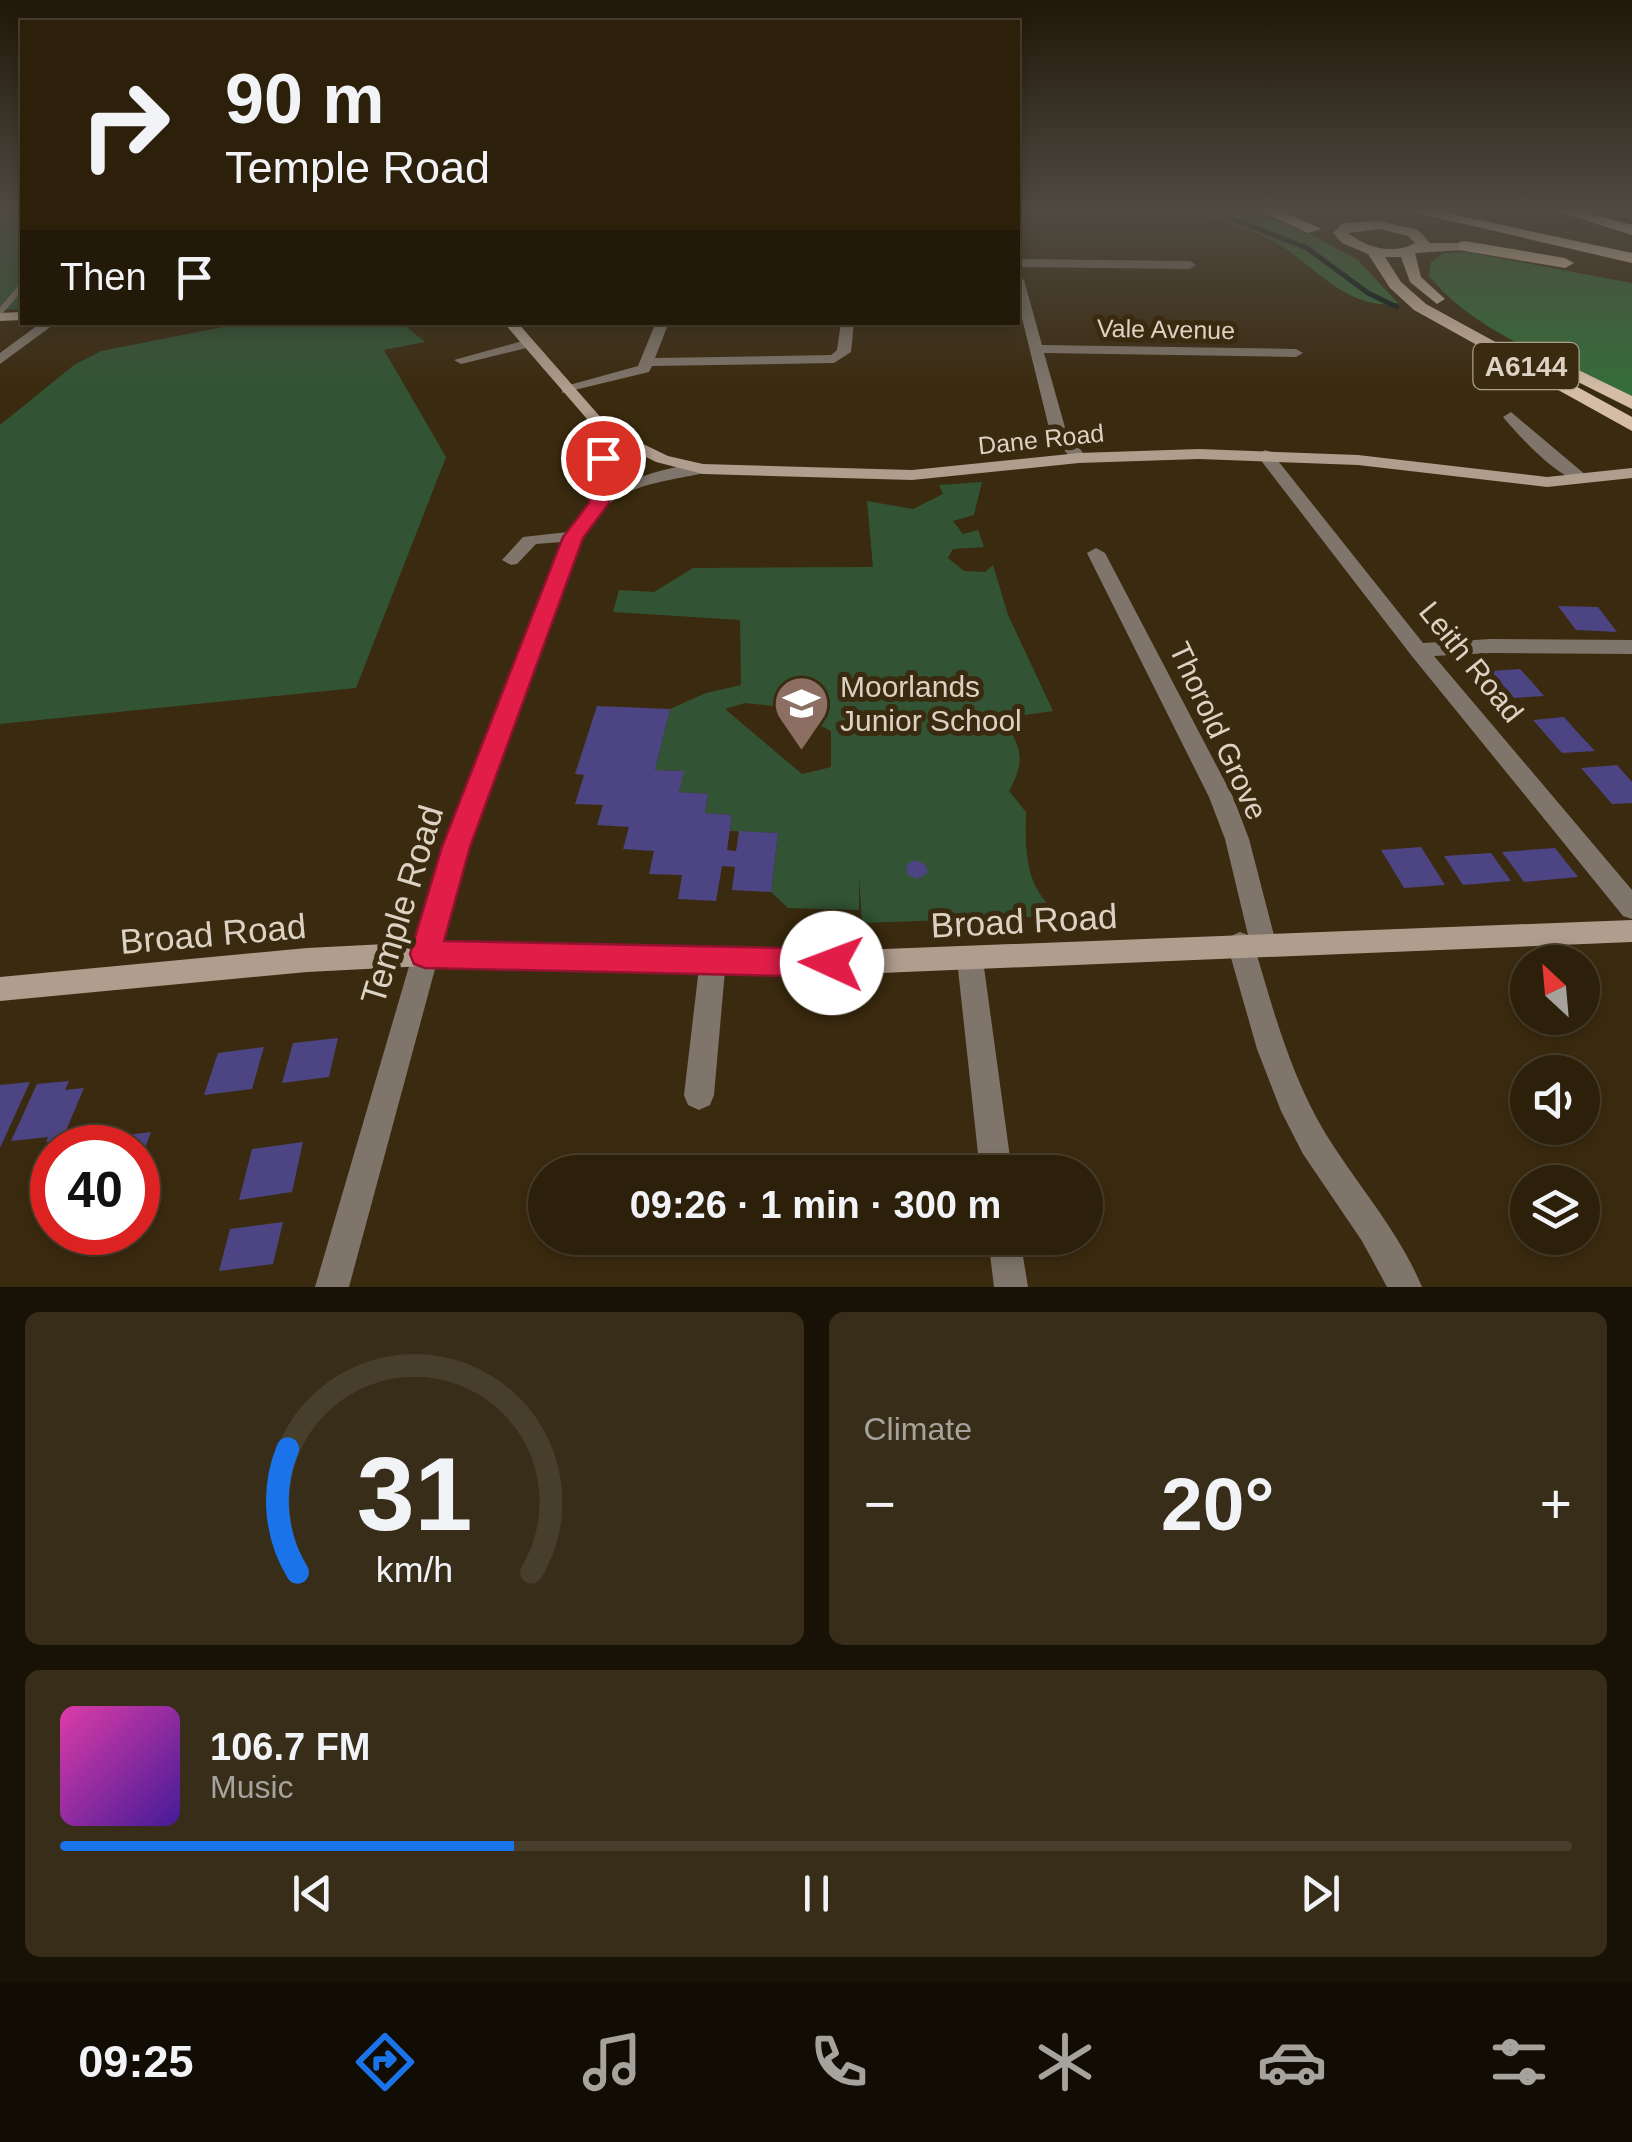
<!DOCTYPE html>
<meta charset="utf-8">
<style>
body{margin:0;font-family:Helvetica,sans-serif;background:#382d19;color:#f1f3f6;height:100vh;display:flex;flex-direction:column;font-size:38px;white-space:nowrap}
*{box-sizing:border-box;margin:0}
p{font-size:32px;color:#a6a39d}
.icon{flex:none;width:55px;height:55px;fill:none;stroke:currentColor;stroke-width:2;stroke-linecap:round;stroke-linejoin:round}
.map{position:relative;height:1287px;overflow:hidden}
.panel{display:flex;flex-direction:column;gap:25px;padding:25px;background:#181206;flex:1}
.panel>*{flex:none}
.hud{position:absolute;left:20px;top:20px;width:1000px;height:305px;border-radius:0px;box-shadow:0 5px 15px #0003,0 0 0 2px #483e2c;background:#2c200b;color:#f1f3f6;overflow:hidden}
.needle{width:65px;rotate:334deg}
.tools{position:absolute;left:1510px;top:945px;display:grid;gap:20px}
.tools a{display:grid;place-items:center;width:90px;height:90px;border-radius:50%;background:#2c200b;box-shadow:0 5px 15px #0003,0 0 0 2px #483e2c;font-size:50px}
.speed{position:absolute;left:30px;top:1125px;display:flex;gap:20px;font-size:50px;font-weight:700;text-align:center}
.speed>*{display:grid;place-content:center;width:130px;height:130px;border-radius:50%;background:#2c200b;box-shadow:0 5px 15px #0003,0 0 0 2px #483e2c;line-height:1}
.speed .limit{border:15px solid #d22;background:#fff;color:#111}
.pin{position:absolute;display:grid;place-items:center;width:85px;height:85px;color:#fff;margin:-42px;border:5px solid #fff;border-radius:50%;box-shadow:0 2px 10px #0007}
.me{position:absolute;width:110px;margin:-55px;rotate:272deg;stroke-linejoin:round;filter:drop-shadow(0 0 8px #0008)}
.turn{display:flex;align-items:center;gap:35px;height:210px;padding:0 40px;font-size:45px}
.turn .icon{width:130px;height:130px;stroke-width:2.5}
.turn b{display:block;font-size:70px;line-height:85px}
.then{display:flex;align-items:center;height:95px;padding:0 40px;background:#0003;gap:20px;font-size:38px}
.big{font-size:75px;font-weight:800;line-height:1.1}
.panel .tile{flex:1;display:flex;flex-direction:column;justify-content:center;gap:15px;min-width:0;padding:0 35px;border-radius:15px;background:#382d19}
.panel .dial{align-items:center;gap:0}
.dial svg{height:260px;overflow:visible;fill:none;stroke:#483e2c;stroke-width:7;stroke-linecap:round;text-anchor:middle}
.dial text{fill:#f1f3f6;stroke:none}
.song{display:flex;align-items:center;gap:30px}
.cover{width:120px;height:120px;border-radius:15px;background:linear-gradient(135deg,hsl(320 70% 55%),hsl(260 70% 35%))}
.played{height:10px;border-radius:5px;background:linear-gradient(90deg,#1a73e8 30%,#483e2c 30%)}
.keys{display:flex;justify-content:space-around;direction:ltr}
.heat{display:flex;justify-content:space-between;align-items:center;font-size:55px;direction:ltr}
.panel .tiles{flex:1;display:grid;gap:25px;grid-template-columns:1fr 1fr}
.tile:last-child{grid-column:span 2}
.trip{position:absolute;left:528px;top:1155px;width:575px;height:100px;border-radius:50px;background:#2c200b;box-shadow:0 5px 15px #0003,0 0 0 2px #483e2c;font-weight:800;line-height:100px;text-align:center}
.tabs{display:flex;height:160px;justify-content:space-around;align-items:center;background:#120d04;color:#a6a39d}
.tabs .icon{width:70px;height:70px}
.tabs .active{color:#1a73e8}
.tabs b{font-size:45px;color:#f1f3f6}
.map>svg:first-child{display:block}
.green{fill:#325434;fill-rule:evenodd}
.forest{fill:#356d3a}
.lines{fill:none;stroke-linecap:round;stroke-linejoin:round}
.stream{stroke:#0a181a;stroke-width:5}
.building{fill:#4d4583}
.lane{stroke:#80756a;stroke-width:6}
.street{fill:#80756a;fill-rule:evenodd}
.secondary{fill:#af9d8d;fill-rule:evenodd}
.primary{fill:#d4bca7;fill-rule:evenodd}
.highway{fill:#f5d8bf;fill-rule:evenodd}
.tram{stroke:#cabfaf;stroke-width:2.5}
.route{fill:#e11d48;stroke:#92132f;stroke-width:2.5}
.labels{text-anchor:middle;stroke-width:10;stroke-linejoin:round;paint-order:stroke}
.far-street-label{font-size:25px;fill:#dcd2c3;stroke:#3a2a0f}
.shield{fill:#3a2a0f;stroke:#aba08d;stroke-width:2.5}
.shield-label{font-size:28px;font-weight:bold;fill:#dcd2c3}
.street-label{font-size:30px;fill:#dcd2c3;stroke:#3a2a0f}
.poi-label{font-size:30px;fill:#dcd2c3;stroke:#3a2a0f;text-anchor:start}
.near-street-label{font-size:35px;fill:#dcd2c3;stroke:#3a2a0f}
</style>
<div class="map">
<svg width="1632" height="1287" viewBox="0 0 1632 1287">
<rect width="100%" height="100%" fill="#3a2a0f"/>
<g class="green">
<path d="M0,210H22V309L0,310Z"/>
<path d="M248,322L402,323L425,342L384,350L446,457L356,688L0,724V425L74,365L101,351Z"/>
<path d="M982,482L974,515L953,521L963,534L978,530L984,547L953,549L948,558L964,571L985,572L993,565L1008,615L1053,711L1004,718C1020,748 1027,759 1009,791L1026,812C1025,854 1025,889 1061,916L862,923L859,877V910L788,908L771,892L778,833L730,831L732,815L705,813L708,794L679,792L683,771L655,770L670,709L706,693L741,685L740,620L613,612L619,590L654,592L693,568L873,567L867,501L913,509L943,494L939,485ZM745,703L782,707L831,731V767L802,774L725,709Z"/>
</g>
<g class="forest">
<path d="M1176,210H1247L1312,235L1358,260L1398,303C1349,312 1315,266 1278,244C1247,226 1211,215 1176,210Z"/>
<path d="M1467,252L1632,283V397C1565,364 1477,335 1429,276L1431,262L1444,253Z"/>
</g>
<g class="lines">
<path class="stream" d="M1209,210L1307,248L1368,293L1397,307"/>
</g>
<g class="building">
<path d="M1558,606L1598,607L1617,632L1576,630Z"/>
<path d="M1520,669L1532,682L1544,696L1514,698L1491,671Z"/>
<path d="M597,706L670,709L655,770L684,771L679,792L708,794L705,813L732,815L727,850L736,851L739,831L778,833L771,892L732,890L735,867L722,866L716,901L678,899L682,875L649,874L654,851L623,849L629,827L597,825L603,805L575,804L584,775L575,774Z"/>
<path d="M1564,717L1579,734L1595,751L1562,753L1533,720Z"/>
<path d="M1617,765L1632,782V803L1612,804L1581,768Z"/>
<path d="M1421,847L1445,885L1404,888L1381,850Z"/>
<path d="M1555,848L1578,877L1524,882L1502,852Z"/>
<path d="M1491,853L1511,881L1463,885L1444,856Z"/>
<path d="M914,860L925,864L928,873L917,879L908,875L906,866Z"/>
<path d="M338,1038L329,1077L282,1083L293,1043Z"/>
<path d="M264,1047L252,1089L204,1095L218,1053Z"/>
<path d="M69,1081L65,1090L84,1088L62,1140L46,1142L48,1137L11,1141L37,1084Z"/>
<path d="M30,1082L0,1148V1085Z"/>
<path d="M151,1132L138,1168V1148H73L76,1141Z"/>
<path d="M303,1142L292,1192L239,1200L252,1149Z"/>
<path d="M283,1222L273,1264L219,1271L230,1229Z"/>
</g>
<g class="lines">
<path class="lane" d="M0,312L22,286"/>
<g class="street">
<path d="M1018,259L1190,261L1196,265L1190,269L1018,267Z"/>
<path d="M1018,276L1024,280L1042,345L1296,349L1303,353L1296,357L1044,353L1066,431L1087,458L1079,463L1073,461L1050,432L1018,302Z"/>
<path d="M42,322H57L0,364V353Z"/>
<path d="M656,322H669L655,358L831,355L837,350L841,322H854L851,352L834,363L652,366L649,372L562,393V387L638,366Z"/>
<path d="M526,340L531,341V347L461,364L454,360Z"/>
<path d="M1511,412L1587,476V482C1563,485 1519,436 1503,417Z"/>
<path d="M605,426L613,431L608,490C629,480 692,456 711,469L709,472C675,480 636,482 607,505C597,513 589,527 582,538L468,847L349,1287H315L444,847L562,542L536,544L517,564L511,565L502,560L523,537L568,532L591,503L597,431Z"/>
<path d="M1265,450L1271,452L1423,643L1491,639L1632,640V654L1491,653L1434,656L1632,890V919L1623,916L1411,655L1259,458L1257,455Z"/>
<path d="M1096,548L1105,553L1233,797L1249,839L1276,943L1272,951L1263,954L1256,952C1274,1013 1291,1075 1324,1131C1356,1184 1398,1229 1422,1287H1387L1362,1241L1303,1154L1281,1111L1257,1049L1227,944L1231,936L1240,932L1248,935L1225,839L1209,797L1087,553Z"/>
<path d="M713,947L722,951L726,959L714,1095L710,1105L699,1110L688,1105L684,1095L700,959L704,951Z"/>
<path d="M970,948L979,952L983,960L1012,1172H980L957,960L961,952Z"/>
<path d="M988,1238H1020L1028,1287H994Z"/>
</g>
<g class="secondary">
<path d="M22,312V320L0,321V313Z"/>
<path d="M503,322H517L610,428L668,456L703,464L912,470L1079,453L1199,449L1358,455L1547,477L1632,468V478L1547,487L1358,465L1199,459L1079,463L912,480L703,474L656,462L600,434Z"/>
<path d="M1632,920V942L833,975L425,966L307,972L0,1001V977L307,948L425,942L833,951Z"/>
</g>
<g class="primary">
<path d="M1379,221L1418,230L1430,243H1470V249L1465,250L1415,253L1421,277L1445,299L1437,304L1410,282L1401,257H1385L1401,282L1426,304L1632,417V431L1414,310L1390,288L1368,254L1342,243L1333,233L1343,223ZM1379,229L1408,236L1415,243C1393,255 1367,248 1348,233Z"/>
<path d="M1564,363L1632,396V409L1558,372V364Z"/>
</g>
<g class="highway">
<path d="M1258,210H1280L1322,229L1308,233Z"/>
<path d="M1404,210H1433L1632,253V263Z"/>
<path d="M1553,210H1578L1632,225V235Z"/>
<path d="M1465,241L1565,258L1574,263L1565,268L1459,250V242Z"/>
</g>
<path class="tram" d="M1622,210L1632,212"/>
</g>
<linearGradient id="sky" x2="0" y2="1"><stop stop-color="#201708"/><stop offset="0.54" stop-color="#4f4a42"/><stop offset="1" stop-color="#4f4a42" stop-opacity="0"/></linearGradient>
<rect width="1632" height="390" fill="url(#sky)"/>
<path class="route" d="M603,453L612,458L609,503L583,538L470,847L444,941L832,949L843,953L848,963L843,973L832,977L425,968L414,964L410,954L442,847L563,537L589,503L594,458Z"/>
<defs>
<symbol id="school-pin" viewBox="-11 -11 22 30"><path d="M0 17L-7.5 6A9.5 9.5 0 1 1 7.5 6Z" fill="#8d6e63" stroke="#3a2a0f"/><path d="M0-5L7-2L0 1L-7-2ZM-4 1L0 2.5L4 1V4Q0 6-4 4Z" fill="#fff"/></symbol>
</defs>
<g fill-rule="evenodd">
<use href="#school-pin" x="770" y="672" width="63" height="86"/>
</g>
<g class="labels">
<g class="far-street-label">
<text transform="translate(1166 329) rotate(1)" y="9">Vale Avenue</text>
<text transform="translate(1041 439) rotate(-6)" y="9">Dane Road</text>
</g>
<rect class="shield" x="1473.5" y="343" width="105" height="46" rx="8"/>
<g class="shield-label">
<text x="1526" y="376">A6144</text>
</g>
<g class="street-label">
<text transform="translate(1471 662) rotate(51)" y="10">Leith Road</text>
<text transform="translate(1218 731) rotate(65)" y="10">Thorold Grove</text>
</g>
<g class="poi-label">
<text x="840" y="697">Moorlands<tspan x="840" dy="34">Junior School</tspan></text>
</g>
<g class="near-street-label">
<text transform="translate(402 905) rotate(-73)" y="12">Temple Road</text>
<text transform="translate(1024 921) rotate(-3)" y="12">Broad Road</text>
<text transform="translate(213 934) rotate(-5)" y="12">Broad Road</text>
</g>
</g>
</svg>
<div class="tools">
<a><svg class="needle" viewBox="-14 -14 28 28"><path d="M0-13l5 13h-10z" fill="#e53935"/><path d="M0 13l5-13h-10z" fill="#a6a39d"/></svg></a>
<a><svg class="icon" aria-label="sound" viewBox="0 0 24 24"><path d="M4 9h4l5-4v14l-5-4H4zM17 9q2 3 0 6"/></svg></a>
<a><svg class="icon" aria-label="layers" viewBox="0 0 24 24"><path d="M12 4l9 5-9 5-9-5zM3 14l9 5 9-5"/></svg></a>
</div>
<div class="speed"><div class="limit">40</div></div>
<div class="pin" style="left:603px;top:458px;background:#d93025"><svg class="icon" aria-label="arrive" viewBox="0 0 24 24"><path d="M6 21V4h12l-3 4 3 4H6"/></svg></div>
<svg class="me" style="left:832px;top:963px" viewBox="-20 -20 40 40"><circle r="19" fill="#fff"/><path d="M0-13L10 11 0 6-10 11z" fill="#e11d48"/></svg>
<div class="trip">09:26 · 1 min · 300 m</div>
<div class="hud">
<div class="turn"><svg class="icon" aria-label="right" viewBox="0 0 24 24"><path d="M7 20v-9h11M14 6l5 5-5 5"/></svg><div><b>90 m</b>Temple Road</div></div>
<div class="then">Then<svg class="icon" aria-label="arrive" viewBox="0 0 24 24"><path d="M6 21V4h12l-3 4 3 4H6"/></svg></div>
</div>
</div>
<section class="panel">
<div class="tiles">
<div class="tile dial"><svg viewBox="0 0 100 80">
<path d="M14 69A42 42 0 1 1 86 69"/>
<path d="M14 69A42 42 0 0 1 11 31" stroke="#1a73e8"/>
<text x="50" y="56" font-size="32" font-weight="700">31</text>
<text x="50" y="72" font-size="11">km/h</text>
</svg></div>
<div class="tile"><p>Climate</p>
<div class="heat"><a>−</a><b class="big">20°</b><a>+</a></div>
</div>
<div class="tile">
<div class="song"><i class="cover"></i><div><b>106.7 FM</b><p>Music</p></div></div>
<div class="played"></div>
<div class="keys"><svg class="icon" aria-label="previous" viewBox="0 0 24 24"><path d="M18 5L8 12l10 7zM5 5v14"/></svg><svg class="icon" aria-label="pause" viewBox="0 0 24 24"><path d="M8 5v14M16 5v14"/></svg><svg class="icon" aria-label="next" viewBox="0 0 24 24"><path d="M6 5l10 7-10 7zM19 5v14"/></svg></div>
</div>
</div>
</section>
<nav class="tabs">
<b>09:25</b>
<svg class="icon active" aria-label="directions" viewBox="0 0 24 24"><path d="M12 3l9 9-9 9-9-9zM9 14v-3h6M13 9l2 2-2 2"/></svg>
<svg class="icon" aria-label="music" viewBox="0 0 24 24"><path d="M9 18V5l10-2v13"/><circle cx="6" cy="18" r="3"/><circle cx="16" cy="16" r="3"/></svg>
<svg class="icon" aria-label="phone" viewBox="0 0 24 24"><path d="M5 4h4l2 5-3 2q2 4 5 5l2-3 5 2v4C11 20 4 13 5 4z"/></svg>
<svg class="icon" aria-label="climate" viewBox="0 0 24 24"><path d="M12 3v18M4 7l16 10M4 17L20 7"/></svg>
<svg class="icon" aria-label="car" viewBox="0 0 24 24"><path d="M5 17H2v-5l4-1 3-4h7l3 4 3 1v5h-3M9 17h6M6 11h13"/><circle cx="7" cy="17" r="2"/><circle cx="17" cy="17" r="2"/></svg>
<svg class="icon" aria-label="filters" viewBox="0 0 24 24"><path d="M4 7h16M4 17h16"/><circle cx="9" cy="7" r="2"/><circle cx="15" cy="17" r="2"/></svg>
</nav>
